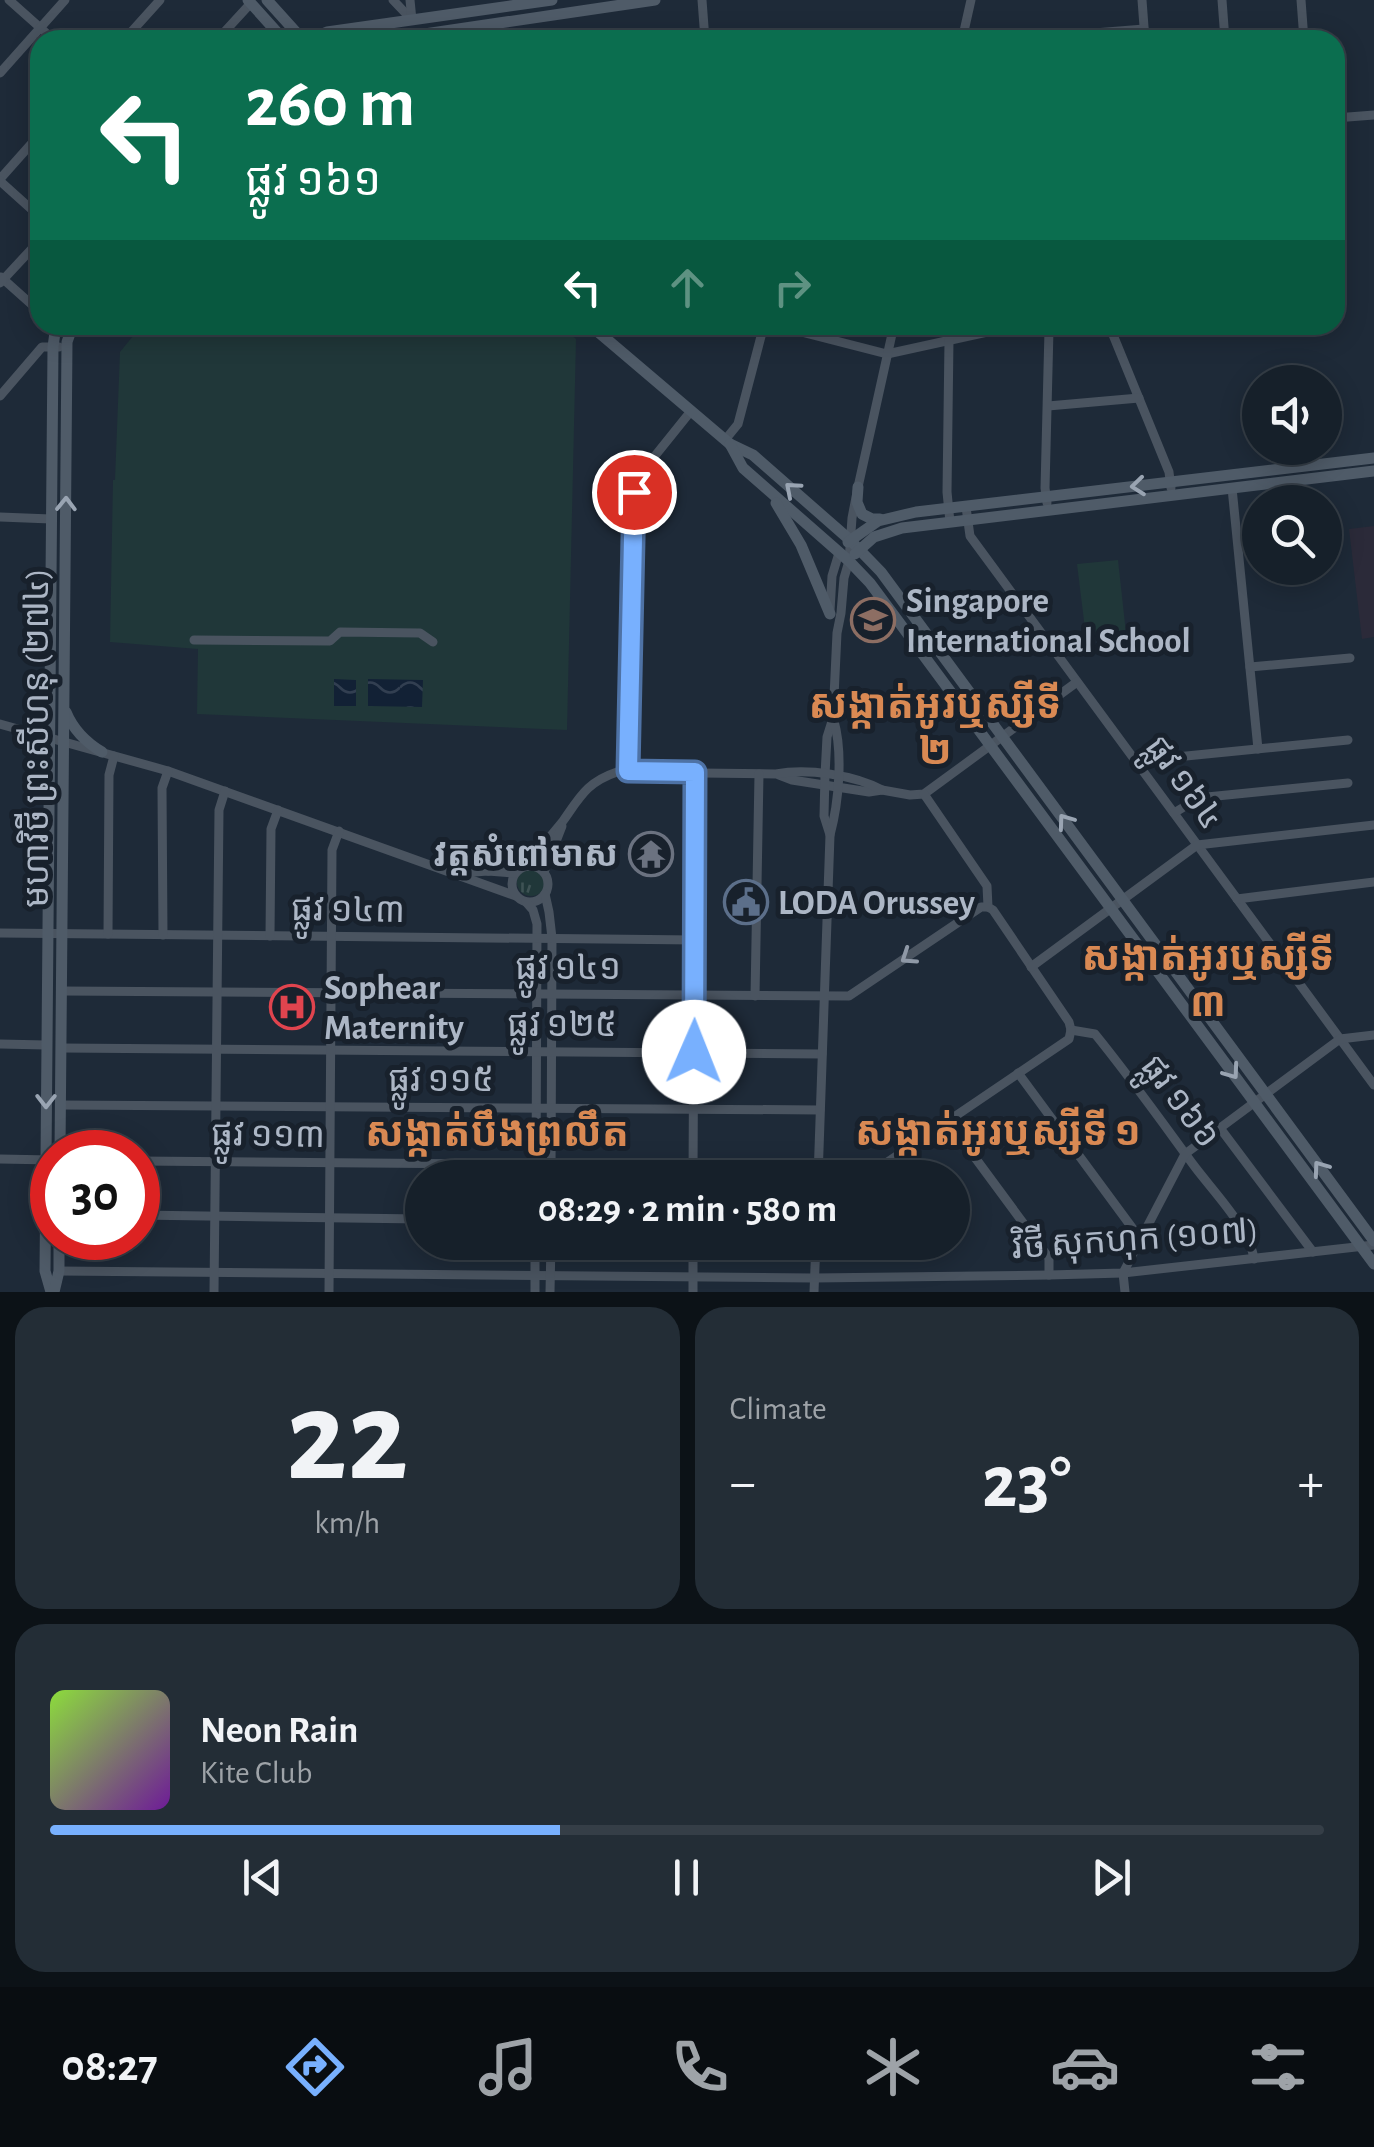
<!DOCTYPE html>
<meta charset="utf-8">
<style>
body{margin:0;font-family:"Alegreya Sans","Noto Sans Khmer",sans-serif;background:#232d36;color:#f1f3f6;height:100vh;display:flex;flex-direction:column;font-size:38px;white-space:nowrap}
*{box-sizing:border-box;margin:0}
p{font-size:32px;color:#9ea3a8}
.icon{flex:none;width:55px;height:55px;fill:none;stroke:currentColor;stroke-width:2;stroke-linecap:round;stroke-linejoin:round}
.map{position:relative;height:1292px;overflow:hidden}
.sheet{display:flex;flex-direction:column;gap:15px;padding:15px;background:#0c1217;flex:1}
.sheet>*{flex:none}
.guide{position:absolute;left:30px;top:30px;width:1315px;height:305px;border-radius:30px;box-shadow:0 5px 25px #0003,0 0 0 2px #353e47;background:#0b6e4f;color:#fff;overflow:hidden}
.controls{position:absolute;left:1242px;top:365px;display:grid;gap:20px}
.controls a{display:grid;place-items:center;width:100px;height:100px;border-radius:50%;background:#16202a;box-shadow:0 5px 25px #0003,0 0 0 2px #353e47;font-size:50px}
.speed{position:absolute;left:30px;top:1130px;display:flex;gap:20px;font-size:50px;font-weight:700;text-align:center}
.speed>*{display:grid;place-content:center;width:130px;height:130px;border-radius:50%;background:#16202a;box-shadow:0 5px 25px #0003,0 0 0 2px #353e47;line-height:1}
.speed .limit{border:15px solid #d22;background:#fff;color:#111}
.pin{position:absolute;display:grid;place-items:center;width:85px;height:85px;color:#fff;margin:-42px;border:5px solid #fff;border-radius:50%;box-shadow:0 2px 10px #0007}
.me{position:absolute;width:110px;margin:-55px;rotate:1deg;stroke-linejoin:round;filter:drop-shadow(0 0 8px #0008)}
.turn{display:flex;align-items:center;gap:35px;height:210px;padding:0 50px;font-size:45px}
.turn .icon{width:130px;height:130px;stroke-width:2.5}
.turn b{display:block;font-size:70px;line-height:85px}
.lanes{display:flex;align-items:center;height:95px;padding:0 50px;background:#0003;justify-content:center;gap:50px;direction:ltr}
.lanes .off{opacity:.35}
.big{font-size:75px;font-weight:700;line-height:1.1}
.sheet .widget{flex:1;display:flex;flex-direction:column;justify-content:center;gap:15px;min-width:0;padding:0 35px;border-radius:30px;background:#232d36}
.sheet .dial{align-items:center;gap:0}
.dial b{font-size:130px;line-height:1}
.song{display:flex;align-items:center;gap:30px}
.cover{width:120px;height:120px;border-radius:15px;background:linear-gradient(135deg,hsl(90 70% 55%),hsl(280 70% 35%))}
.played{height:10px;border-radius:5px;background:linear-gradient(90deg,#78b0fe 40%,#353e47 40%)}
.keys{display:flex;justify-content:space-around;direction:ltr}
.heat{display:flex;justify-content:space-between;align-items:center;font-size:55px;direction:ltr}
.sheet .tiles{flex:1;display:grid;gap:15px;grid-template-columns:1fr 1fr}
.widget:last-child{grid-column:span 2}
.trip{position:absolute;left:405px;top:1160px;width:565px;height:100px;border-radius:50px;background:#16202a;box-shadow:0 5px 25px #0003,0 0 0 2px #353e47;font-weight:700;line-height:100px;text-align:center}
.dock{display:flex;height:160px;justify-content:space-around;align-items:center;background:#090d11;color:#9ea3a8}
.dock .icon{width:70px;height:70px}
.dock .current{color:#78b0fe}
.dock b{font-size:45px;color:#f1f3f6}
.map>svg:first-child{display:block}
.medical{fill:#2b2a39}
.grass{fill:url(#grass-tufts)}
.pitch{fill:#203739}
.water{fill:url(#water-waves)}
.lines{fill:none;stroke-linecap:round;stroke-linejoin:round}
.minor{stroke:#4a5460;stroke-width:9}
.major{stroke:#4f5b68;stroke-width:11}
.oneway{stroke:#99a4b2}
.oneway2{stroke:#8f99a7}
.route-casing{stroke:#4e72a5;stroke-width:25}
.route{stroke:#78b0fe;stroke-width:18}
.labels{text-anchor:middle;stroke-width:10;stroke-linejoin:round;paint-order:stroke}
.poi-label{font-size:35px;font-weight:bold;fill:#acb6c5;stroke:#18212c;text-anchor:start}
.street-label{font-size:35px;fill:#acb6c5;stroke:#18212c}
.quarter-label{font-size:40px;font-weight:bold;fill:#d98953;stroke:#18212c}
</style>
<div class="map">
<svg width="1374" height="1292" viewBox="0 0 1374 1292">
<defs>
<pattern id="grass-tufts" width="24" height="20" patternUnits="userSpaceOnUse" patternTransform="scale(2.5)"><rect width="24" height="20" fill="#203739"/><path d="M3 7l-1-3M5 7V3M7 7l1-3M15 17l-1-3M17 17v-4M19 17l1-3" fill="none" stroke="#3e5254"/></pattern>
<pattern id="water-waves" width="16" height="10" patternUnits="userSpaceOnUse" patternTransform="scale(2.5)"><rect width="16" height="10" fill="#122135"/><path d="M0 5q4-4 8 0t8 0" fill="none" stroke="#323f51"/></pattern>
</defs>
<rect width="100%" height="100%" fill="#1e2a38"/>
<path class="medical" d="M1374,526V637L1362,639L1349,529Z"/>
<circle class="grass" cx="531" cy="882" r="14"/>
<g class="pitch">
<path d="M142,325H561L576,339L567,730L197,714L198,649L110,642L113,480H115L120,352Z"/>
<path d="M1118,560L1126,633L1086,637L1077,564Z"/>
</g>
<g class="water">
<path d="M334,679L356,680V706H334Z"/>
<path d="M368,679L423,680L422,707L368,706Z"/>
</g>
<g class="lines">
<g class="minor">
<path d="M9,0L54,40"/>
<path d="M393,0L412,20"/>
<path d="M410,0L412,20"/>
<path d="M702,0L705,40"/>
<path d="M1142,0L1145,40"/>
<path d="M1222,0L1225,40"/>
<path d="M1301,0L1304,40"/>
<path d="M124,40L160,0"/>
<path d="M217,40L251,3"/>
<path d="M962,40L971,0"/>
<path d="M1008,40L1144,29"/>
<path d="M0,73L65,0"/>
<path d="M1335,118L1374,115"/>
<path d="M0,179L40,134"/>
<path d="M0,181L40,217"/>
<path d="M1,277L40,312"/>
<path d="M0,283L40,240"/>
<path d="M774,325L887,354L1001,329L1111,330"/>
<path d="M1109,325L1169,472L1171,488"/>
<path d="M949,340L947,492L950,522"/>
<path d="M0,396L42,347H59"/>
<path d="M1048,406L1139,398"/>
<path d="M725,440L738,424L764,325"/>
<path d="M1232,488L1258,749"/>
<path d="M1047,503L1045,488L1049,330"/>
<path d="M966,507L970,536L1374,1085"/>
<path d="M0,517L51,519"/>
<path d="M830,611L832,576L839,553"/>
<path d="M194,640L330,641L340,632L420,633L433,642"/>
<path d="M1250,667L1350,658"/>
<path d="M0,724L168,771L516,896"/>
<path d="M1138,765L1146,760L1348,740"/>
<path d="M627,771L634,491L642,472L691,411"/>
<path d="M779,775L792,780L869,792L882,790L910,795L924,794L1077,682"/>
<path d="M924,794L987,886L988,907L993,910L1069,1022L1071,1030"/>
<path d="M1174,813L1192,802L1207,797L1348,783"/>
<path d="M830,835L824,816L825,775L827,737L833,718L837,633L841,613L844,578L849,561L852,518L858,487L894,325"/>
<circle cx="530" cy="884" r="18"/>
<path d="M527,866C538,850 551,836 563,821C580,797 587,782 617,772L776,774C807,768 855,775 882,790"/>
<path d="M488,871L506,867L535,848"/>
<path d="M544,872L562,826"/>
<path d="M461,873L488,871L515,873"/>
<path d="M545,894L549,912L552,938L551,1178"/>
<path d="M1237,899L1374,882"/>
<path d="M526,902L533,910L537,924L536,1178"/>
<path d="M0,933L696,940"/>
<path d="M108,934L109,775L114,756"/>
<path d="M163,935L162,788L168,771"/>
<path d="M270,936L271,829L278,810"/>
<path d="M1031,967L1197,845L1374,825"/>
<path d="M62,991L849,996L981,907H988"/>
<path d="M755,996L759,774"/>
<path d="M1071,1030L1095,1034C1130,1077 1162,1122 1195,1167C1213,1191 1250,1229 1254,1259"/>
<path d="M0,1044L46,1045"/>
<path d="M61,1048L822,1054"/>
<path d="M1018,1073L1136,1233L1142,1236"/>
<path d="M61,1105L820,1110"/>
<path d="M948,1121L1049,1258V1275"/>
<path d="M1220,1128L1313,1252"/>
<path d="M0,1159L52,1160"/>
<path d="M138,1161L818,1167"/>
<path d="M693,1178L695,772"/>
<path d="M818,1178L830,835C839,802 843,753 834,721"/>
<path d="M864,1178L1069,1039L1071,1030"/>
<path d="M138,1215L422,1219"/>
<path d="M59,1271L814,1278L1049,1275L1123,1273L1374,1245"/>
<path d="M214,1292L219,810L225,791"/>
<path d="M329,1292L332,850L339,831"/>
<path d="M535,1292V1242"/>
<path d="M550,1292L551,1242"/>
<path d="M693,1292V1242"/>
<path d="M814,1292L816,1242"/>
<path d="M1125,1292L1123,1273L1185,1154L1340,1039L1374,1035"/>
</g>
<g class="major">
<path d="M248,0L284,40"/>
<path d="M267,0L303,40"/>
<path d="M308,40L327,32L552,0"/>
<path d="M384,40L655,0"/>
<path d="M590,325L730,444L753,455L850,540L881,572L1374,1241"/>
<path d="M730,444L743,468L849,561L870,583L1374,1264"/>
<path d="M858,487L857,502L862,514L872,519H880"/>
<path d="M776,503L801,545L830,614"/>
<path d="M848,542L878,521L916,512L1374,458"/>
<path d="M855,554L874,537L902,528L1374,471"/>
<path d="M66,712C73,729 87,743 102,752"/>
<path d="M60,1152L67,342L73,325"/>
<path d="M51,1292L45,1271L46,1160L53,347L56,325"/>
<path d="M54,1292L59,1271V1238"/>
</g>
</g>
<defs><path id="oneway-chevron" d="M-2-3.5L2.5 0L-2 3.5" fill="none" stroke-width="1.6" stroke-linecap="round" stroke-linejoin="round" transform="scale(2.5)"/></defs>
<g class="oneway">
<use href="#oneway-chevron" transform="translate(1138 486) rotate(174)"/>
<use href="#oneway-chevron" transform="translate(792 489) rotate(-139)"/>
<use href="#oneway-chevron" transform="translate(66 504) rotate(-89)"/>
<use href="#oneway-chevron" transform="translate(1065 821) rotate(-126)"/>
<use href="#oneway-chevron" transform="translate(1232 1072) rotate(54)"/>
<use href="#oneway-chevron" transform="translate(46 1101) rotate(90)"/>
<use href="#oneway-chevron" transform="translate(1320 1168) rotate(-126)"/>
</g>
<use class="oneway2" href="#oneway-chevron" transform="translate(908 957) rotate(146)"/>
<g class="lines">
<defs>
<path id="route" d="M634,492L628,771L695,772L694,1052"/>
</defs>
<use href="#route" class="route-casing"/>
<use href="#route" class="route"/>
</g>
<defs>
<symbol id="school-ring" viewBox="-11 -11 22 22"><circle r="9.5" fill="#18212c" stroke="#8d6e63" stroke-width="1.5"/><path d="M0-5L7-2L0 1L-7-2ZM-4 1L0 2.5L4 1V4Q0 6-4 4Z" fill="#8d6e63"/></symbol>
<symbol id="temple-ring" viewBox="-11 -11 22 22"><circle r="9.5" fill="#18212c" stroke="#6b7280" stroke-width="1.5"/><path d="M0-6L5-2H3V0L6.5 2.5H4V6H1.5V3h-3V6H-4V2.5H-6.5L-3 0V-2H-5Z" fill="#6b7280"/></symbol>
<symbol id="civic-ring" viewBox="-11 -11 22 22"><circle r="9.5" fill="#18212c" stroke="#5c6f8a" stroke-width="1.5"/><path d="M-.6-6.5H3V-4.5H.6V-3L4-1V1h2V6H-6V1h2V-1L-.6-3ZM-1.2 2.5V6h2.4V2.5Z" fill="#5c6f8a"/></symbol>
<symbol id="hospital-ring" viewBox="-11 -11 22 22"><circle r="9.5" fill="#18212c" stroke="#e0444e" stroke-width="1.5"/><path d="M-5-5h3v3.5h4V-5h3V5h-3V1.5h-4V5h-3Z" fill="#e0444e"/></symbol>
</defs>
<g fill-rule="evenodd">
<use href="#school-ring" x="848" y="595" width="50" height="50"/>
<use href="#temple-ring" x="626" y="829" width="50" height="50"/>
<use href="#civic-ring" x="721" y="877" width="50" height="50"/>
<use href="#hospital-ring" x="267" y="982" width="50" height="50"/>
</g>
<g class="labels">
<g class="poi-label">
<text x="906" y="612">Singapore<tspan x="906" dy="40">International School</tspan></text>
<text x="618" y="866" text-anchor="end">វត្តសំពៅមាស</text>
<text x="778" y="914">LODA Orussey</text>
<text x="324" y="999">Sophear<tspan x="324" dy="40">Maternity</tspan></text>
</g>
<g class="street-label">
<text transform="translate(36 738) rotate(-90)" y="12">មហាវិថី ព្រះសីហនុ (២៧៤)</text>
<text transform="translate(1185 782) rotate(54)" y="12">ផ្លូវ ១៦៤</text>
<text transform="translate(348 909) rotate(1)" y="12">ផ្លូវ ១៤៣</text>
<text x="568" y="979">ផ្លូវ ១៤១</text>
<text x="562" y="1036">ផ្លូវ ១២៥</text>
<text x="441" y="1091">ផ្លូវ ១១៥</text>
<text transform="translate(1181 1101) rotate(53)" y="12">ផ្លូវ ១៦៦</text>
<text transform="translate(268 1134) rotate(1)" y="12">ផ្លូវ ១១៣</text>
<text transform="translate(1135 1238) rotate(-4)" y="12">វិថី សុកហុក (១០៧)</text>
</g>
<g class="quarter-label">
<text x="935" y="718">សង្កាត់អូរឬស្សីទី<tspan x="935" dy="46">២</tspan></text>
<text x="1208" y="970">សង្កាត់អូរឬស្សីទី<tspan x="1208" dy="46">៣</tspan></text>
<text x="998" y="1145">សង្កាត់អូរឬស្សីទី ១</text>
<text x="497" y="1146">សង្កាត់បឹងព្រលឹត</text>
</g>
</g>
</svg>
<div class="controls">
<a><svg class="icon" aria-label="sound" viewBox="0 0 24 24"><path d="M4 9h4l5-4v14l-5-4H4zM17 9q2 3 0 6"/></svg></a>
<a><svg class="icon" aria-label="search" viewBox="0 0 24 24"><circle cx="10" cy="10" r="6"/><path d="M15 15l6 6"/></svg></a>
</div>
<div class="speed"><div class="limit">30</div></div>
<div class="pin" style="left:634px;top:492px;background:#d93025"><svg class="icon" aria-label="arrive" viewBox="0 0 24 24"><path d="M6 21V4h12l-3 4 3 4H6"/></svg></div>
<svg class="me" style="left:694px;top:1052px" viewBox="-20 -20 40 40"><circle r="19" fill="#fff"/><path d="M0-13L10 11 0 6-10 11z" fill="#78b0fe"/></svg>
<div class="trip">08:29 · 2 min · 580 m</div>
<div class="guide">
<div class="turn"><svg class="icon" aria-label="left" viewBox="0 0 24 24"><path d="M17 20v-9H6M10 6l-5 5 5 5"/></svg><div><b>260 m</b>ផ្លូវ ១៦១</div></div>
<div class="lanes"><svg class="icon" aria-label="left" viewBox="0 0 24 24"><path d="M17 20v-9H6M10 6l-5 5 5 5"/></svg><svg class="icon off" aria-label="ahead" viewBox="0 0 24 24"><path d="M12 20V5M6 11l6-6 6 6"/></svg><svg class="icon off" aria-label="right" viewBox="0 0 24 24"><path d="M7 20v-9h11M14 6l5 5-5 5"/></svg></div>
</div>
</div>
<section class="sheet">
<div class="tiles">
<div class="widget dial"><b>22</b><p>km/h</p></div>
<div class="widget"><p>Climate</p>
<div class="heat"><a>−</a><b class="big">23°</b><a>+</a></div>
</div>
<div class="widget">
<div class="song"><i class="cover"></i><div><b>Neon Rain</b><p>Kite Club</p></div></div>
<div class="played"></div>
<div class="keys"><svg class="icon" aria-label="previous" viewBox="0 0 24 24"><path d="M18 5L8 12l10 7zM5 5v14"/></svg><svg class="icon" aria-label="pause" viewBox="0 0 24 24"><path d="M8 5v14M16 5v14"/></svg><svg class="icon" aria-label="next" viewBox="0 0 24 24"><path d="M6 5l10 7-10 7zM19 5v14"/></svg></div>
</div>
</div>
</section>
<nav class="dock">
<b>08:27</b>
<svg class="icon current" aria-label="directions" viewBox="0 0 24 24"><path d="M12 3l9 9-9 9-9-9zM9 14v-3h6M13 9l2 2-2 2"/></svg>
<svg class="icon" aria-label="music" viewBox="0 0 24 24"><path d="M9 18V5l10-2v13"/><circle cx="6" cy="18" r="3"/><circle cx="16" cy="16" r="3"/></svg>
<svg class="icon" aria-label="phone" viewBox="0 0 24 24"><path d="M5 4h4l2 5-3 2q2 4 5 5l2-3 5 2v4C11 20 4 13 5 4z"/></svg>
<svg class="icon" aria-label="climate" viewBox="0 0 24 24"><path d="M12 3v18M4 7l16 10M4 17L20 7"/></svg>
<svg class="icon" aria-label="car" viewBox="0 0 24 24"><path d="M5 17H2v-5l4-1 3-4h7l3 4 3 1v5h-3M9 17h6M6 11h13"/><circle cx="7" cy="17" r="2"/><circle cx="17" cy="17" r="2"/></svg>
<svg class="icon" aria-label="filters" viewBox="0 0 24 24"><path d="M4 7h16M4 17h16"/><circle cx="9" cy="7" r="2"/><circle cx="15" cy="17" r="2"/></svg>
</nav>
